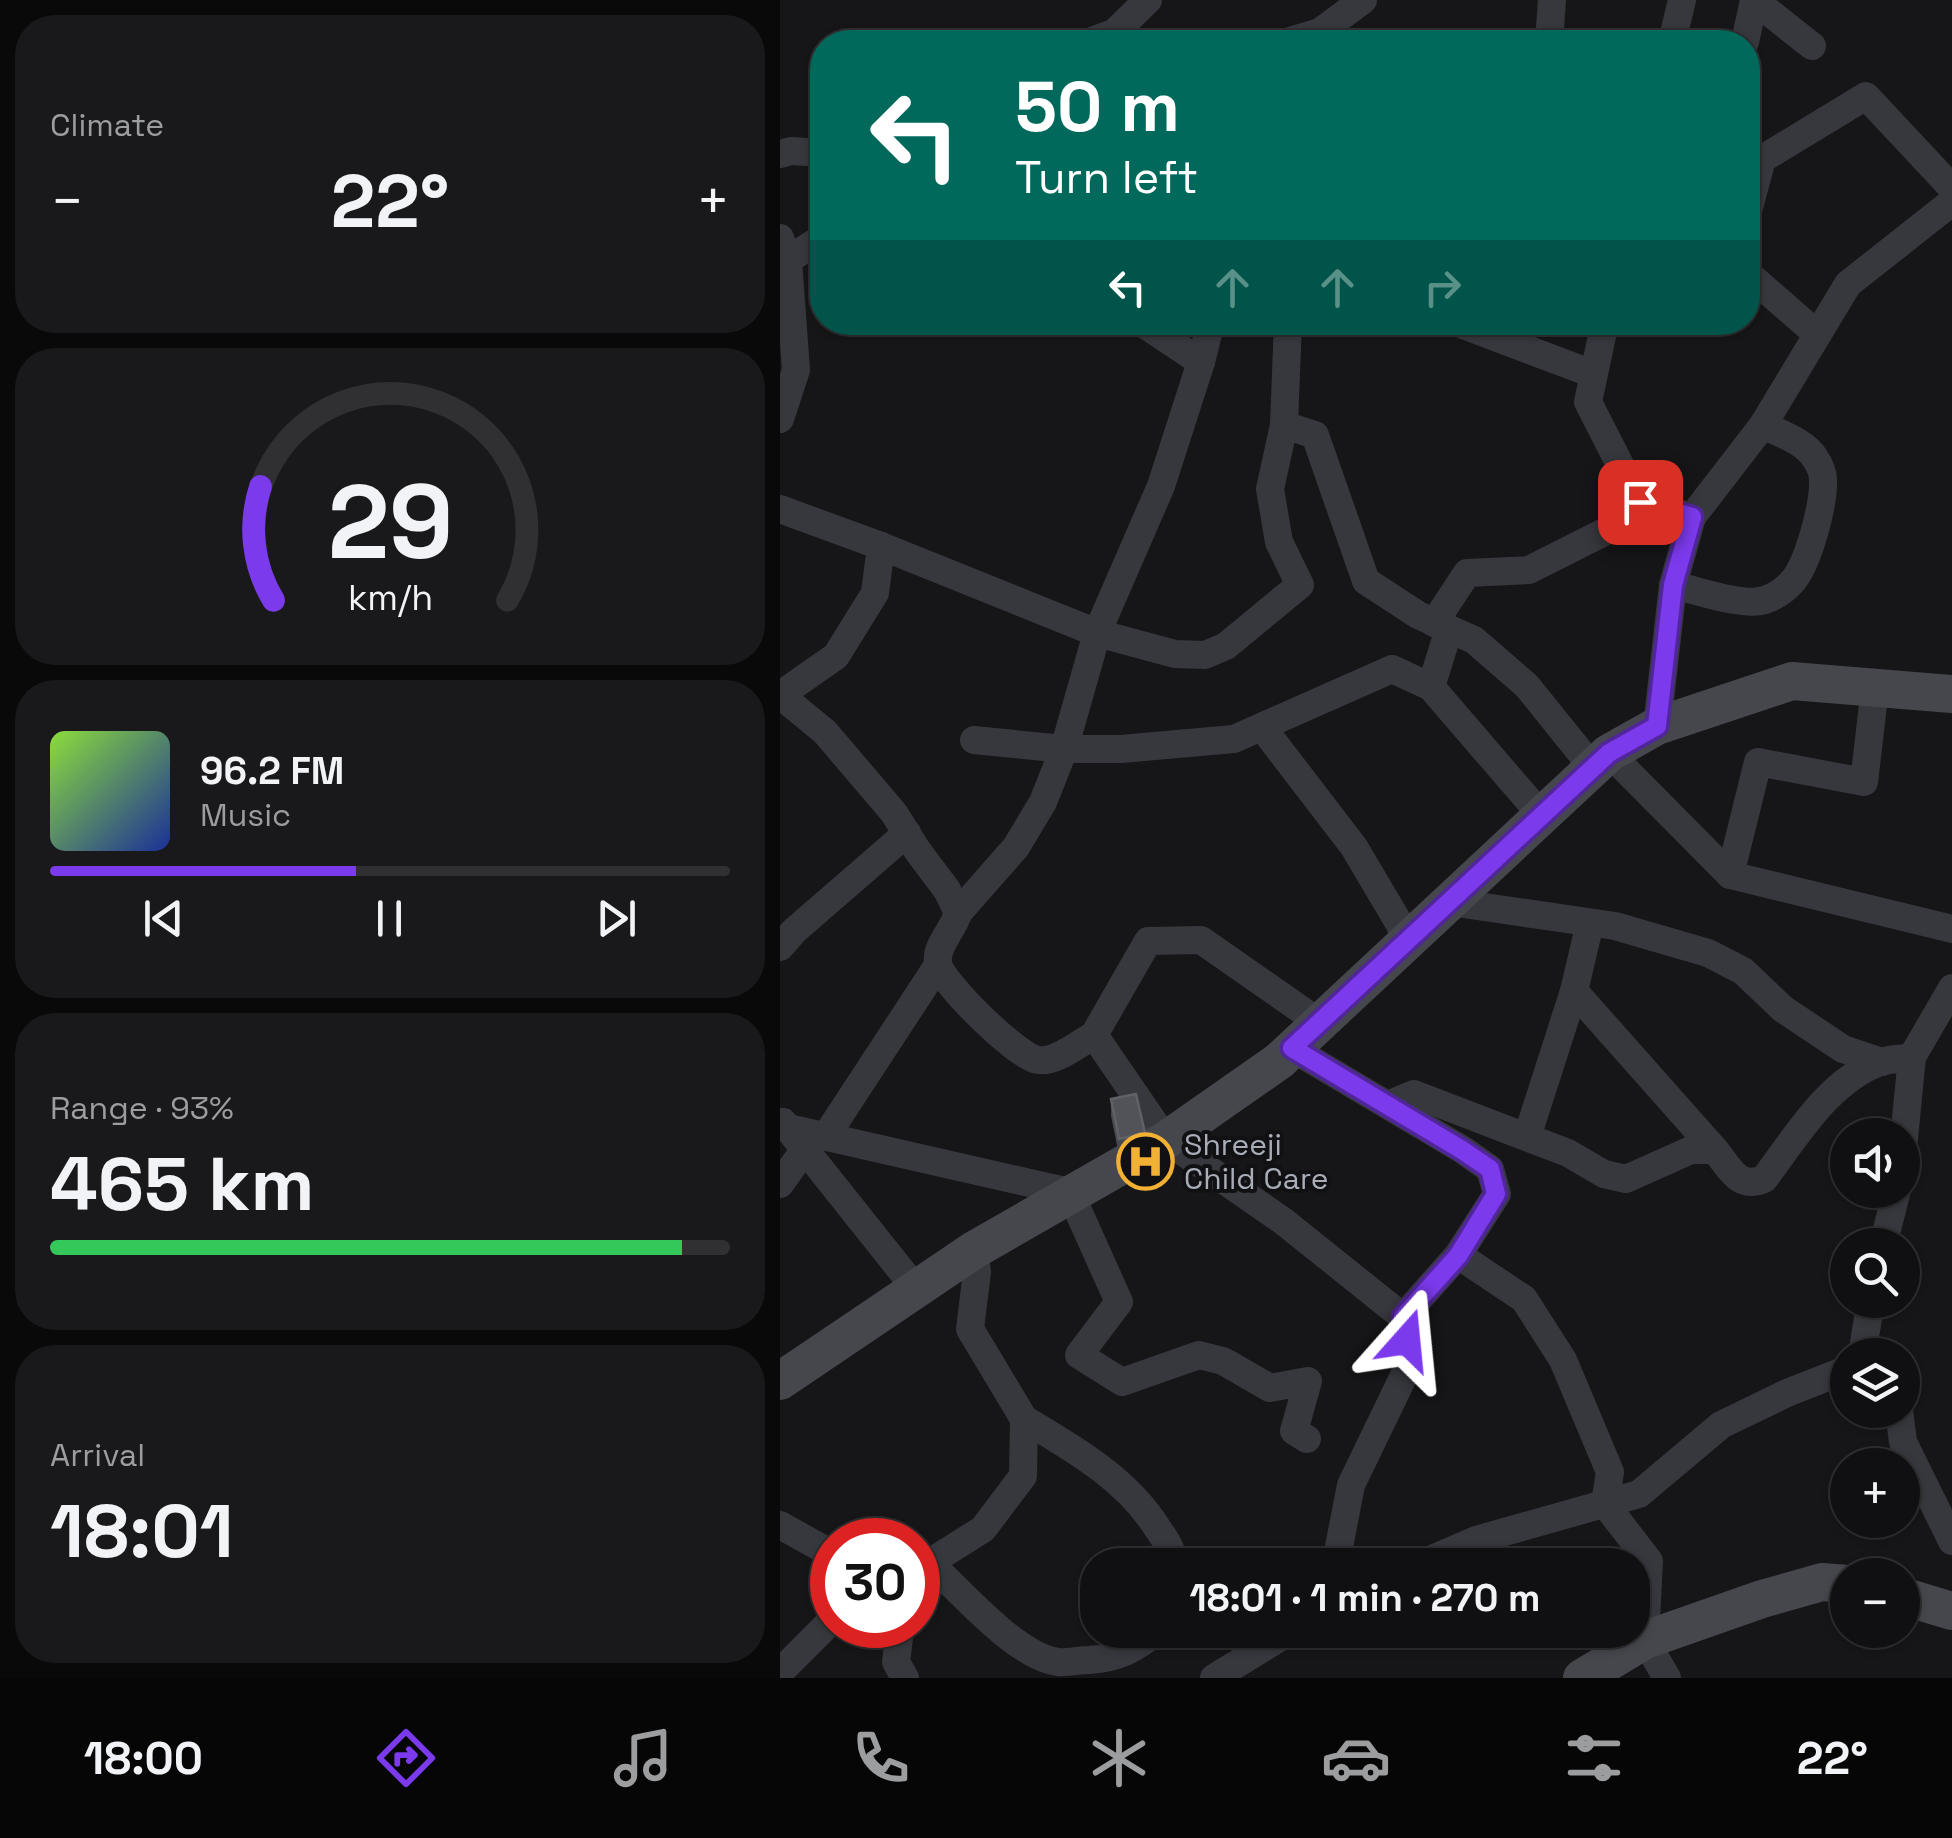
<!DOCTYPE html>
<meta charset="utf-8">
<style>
body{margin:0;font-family:"Space Grotesk",sans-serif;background:#19191b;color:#f1f3f6;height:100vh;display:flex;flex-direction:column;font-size:38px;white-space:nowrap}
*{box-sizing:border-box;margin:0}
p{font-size:32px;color:#9c9d9f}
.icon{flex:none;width:55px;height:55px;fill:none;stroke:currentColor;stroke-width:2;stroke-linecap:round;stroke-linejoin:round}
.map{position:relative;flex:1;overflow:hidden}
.panel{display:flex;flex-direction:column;gap:15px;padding:15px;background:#09090a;width:780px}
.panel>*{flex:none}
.guide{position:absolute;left:30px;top:30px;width:950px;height:305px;border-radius:40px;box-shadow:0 2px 8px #0004,0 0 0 2px #303032;background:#00695c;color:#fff;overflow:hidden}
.buttons{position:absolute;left:1050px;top:1118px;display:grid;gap:20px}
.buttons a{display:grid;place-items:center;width:90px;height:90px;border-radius:50%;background:#101012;box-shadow:0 2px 8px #0004,0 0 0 2px #303032;font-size:50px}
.speed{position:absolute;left:30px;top:1518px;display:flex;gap:20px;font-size:50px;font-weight:700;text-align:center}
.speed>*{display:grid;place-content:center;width:130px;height:130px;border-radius:50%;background:#101012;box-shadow:0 2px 8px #0004,0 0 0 2px #303032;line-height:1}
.speed .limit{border:15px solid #d22;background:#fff;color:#111}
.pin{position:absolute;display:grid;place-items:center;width:85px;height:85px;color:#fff;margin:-42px;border-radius:20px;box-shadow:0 5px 15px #0006}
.me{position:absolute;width:110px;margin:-55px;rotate:18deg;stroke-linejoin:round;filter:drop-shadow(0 0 8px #0008)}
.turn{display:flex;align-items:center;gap:35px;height:210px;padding:0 40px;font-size:45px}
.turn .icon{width:130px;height:130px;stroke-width:2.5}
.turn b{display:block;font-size:70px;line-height:85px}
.lanes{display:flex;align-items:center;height:95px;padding:0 40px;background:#0003;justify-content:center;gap:50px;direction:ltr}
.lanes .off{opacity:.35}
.big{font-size:75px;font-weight:800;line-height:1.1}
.panel .tile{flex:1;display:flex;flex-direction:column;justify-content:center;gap:15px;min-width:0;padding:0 35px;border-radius:40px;background:#19191b}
.panel .dial{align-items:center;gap:0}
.dial svg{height:260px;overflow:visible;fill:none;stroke:#303032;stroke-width:7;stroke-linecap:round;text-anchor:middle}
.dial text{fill:#f1f3f6;stroke:none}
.song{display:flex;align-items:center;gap:30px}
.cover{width:120px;height:120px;border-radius:15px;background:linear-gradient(135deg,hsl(90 70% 55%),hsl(230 70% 35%))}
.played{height:10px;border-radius:5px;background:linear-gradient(90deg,#7c3aed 45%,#303032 45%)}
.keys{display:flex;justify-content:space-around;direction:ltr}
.heat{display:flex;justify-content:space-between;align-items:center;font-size:55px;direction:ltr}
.charge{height:15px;border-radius:8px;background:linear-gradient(90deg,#34c759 93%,#303032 0)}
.trip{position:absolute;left:300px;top:1548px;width:570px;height:100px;border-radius:40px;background:#101012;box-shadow:0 2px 8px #0004,0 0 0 2px #303032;font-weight:800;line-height:100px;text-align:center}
.tabs{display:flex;height:160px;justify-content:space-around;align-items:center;background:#060607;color:#9c9d9f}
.tabs .icon{width:70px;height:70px}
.tabs .on{color:#7c3aed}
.tabs b{font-size:45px;color:#f1f3f6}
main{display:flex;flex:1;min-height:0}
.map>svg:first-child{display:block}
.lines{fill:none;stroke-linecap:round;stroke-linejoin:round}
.street{stroke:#37383d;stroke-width:28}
.secondary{stroke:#45474d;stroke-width:38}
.wall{fill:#47494d}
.building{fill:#525359;stroke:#5f6168;stroke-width:2.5}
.route-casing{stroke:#51269a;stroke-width:25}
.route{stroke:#7c3aed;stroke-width:18}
.labels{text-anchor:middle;stroke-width:8;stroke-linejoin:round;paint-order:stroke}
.poi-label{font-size:30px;fill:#a8adb8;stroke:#111113;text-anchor:start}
</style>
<main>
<section class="panel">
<div class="tile"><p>Climate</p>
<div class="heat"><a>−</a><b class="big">22°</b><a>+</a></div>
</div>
<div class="tile dial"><svg viewBox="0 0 100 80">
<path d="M14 69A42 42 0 1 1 86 69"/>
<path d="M14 69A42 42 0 0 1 10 34" stroke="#7c3aed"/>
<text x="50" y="56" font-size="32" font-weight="700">29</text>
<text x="50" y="72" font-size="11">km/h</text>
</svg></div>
<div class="tile">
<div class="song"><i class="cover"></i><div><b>96.2 FM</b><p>Music</p></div></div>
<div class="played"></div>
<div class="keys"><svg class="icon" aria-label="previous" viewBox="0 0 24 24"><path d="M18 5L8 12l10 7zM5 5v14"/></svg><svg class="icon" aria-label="pause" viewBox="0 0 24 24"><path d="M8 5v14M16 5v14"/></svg><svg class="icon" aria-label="next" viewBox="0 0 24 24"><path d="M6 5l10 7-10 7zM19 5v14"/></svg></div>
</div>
<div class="tile"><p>Range · 93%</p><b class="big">465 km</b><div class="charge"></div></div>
<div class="tile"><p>Arrival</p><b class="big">18:01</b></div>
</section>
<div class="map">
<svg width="1172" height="1678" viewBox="0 0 1172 1678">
<rect width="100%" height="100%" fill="#161618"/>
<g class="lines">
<g class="street">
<path d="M974,0L1032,46"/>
<path d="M309,42L334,33L368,0"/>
<path d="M507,42L540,32L583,0"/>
<path d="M769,42L772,0"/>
<path d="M892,42L902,0"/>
<path d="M965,42L974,0"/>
<path d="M0,154L11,151L42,153"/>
<path d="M968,211L982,159L1086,96L1172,188"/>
<path d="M0,238L8,260L16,370L0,419"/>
<path d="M0,265L42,238"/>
<path d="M968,274L1037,334"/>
<path d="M361,322L421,362"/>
<path d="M675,322L813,374"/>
<path d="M825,322L808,402L859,502"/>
<path d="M504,425L535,435L586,581L638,615L694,640L747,686L813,768"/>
<path d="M0,509L101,546L317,633L395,654L425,655L446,646L520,585L499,542L490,489L504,425L508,322"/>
<path d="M893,585C917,590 962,607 985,600C994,597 1005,590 1011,583C1028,566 1044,504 1043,480C1043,473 1039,464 1035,458C1024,441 1001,434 983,425"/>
<path d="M654,623L687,573L749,570L840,524L859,502L912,517L983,425L1068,284L1172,202"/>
<path d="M651,687L669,629"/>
<path d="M0,695L45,732L114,813L137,850L167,890L178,913C174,929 155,946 158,963C161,983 238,1057 258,1060C276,1063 299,1043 314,1035L386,1140L503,1221L623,1317L630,1363L571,1485L558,1552L563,1565"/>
<path d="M0,695L56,656L95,593L101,546"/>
<path d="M877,726L893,585L912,517"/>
<path d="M482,727L574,847L629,940"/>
<path d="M194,740L284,749H341L454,739L612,669L651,687L762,816"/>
<path d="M829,753L950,875L1172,929"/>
<path d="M950,875L978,762L1084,782L1095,688"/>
<path d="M670,902L835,926L928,953L963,971L1003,1009L1063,1049L1102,1062"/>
<path d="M178,913L236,847L263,802L284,749L317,633L381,486L421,362L431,322"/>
<path d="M0,947L14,931L127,833"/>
<path d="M794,991L935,1150"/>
<path d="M314,1035L368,941L421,940L540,1023"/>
<path d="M513,1049L683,1150L710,1169L717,1194L678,1255L623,1317"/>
<path d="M608,1105L634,1094L788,1153L824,1174L846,1179L911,1150H935C950,1168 958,1190 984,1179C1016,1137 1048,1081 1100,1062C1110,1059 1122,1059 1132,1057"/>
<path d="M3,1122L136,1289"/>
<path d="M8,1128L294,1193"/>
<path d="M46,1136L158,965"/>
<path d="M747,1137L794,991L810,923"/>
<path d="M1122,1159L1132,1057L1172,988"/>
<path d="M0,1184L25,1149"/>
<path d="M291,1195L339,1302L299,1355L342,1382L419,1355L443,1361L490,1388L528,1381L514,1431L527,1439"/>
<path d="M1103,1245L1117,1190"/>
<path d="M678,1255L744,1299L783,1360L830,1472L825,1504L869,1561L865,1640L887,1678"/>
<path d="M1082,1355L1091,1300"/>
<path d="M1119,1410L1123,1442L1172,1541"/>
<path d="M244,1419C294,1449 347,1479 378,1529C386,1540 393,1551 394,1565"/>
<path d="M0,1525L52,1554"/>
<path d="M150,1563C180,1591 237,1657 278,1662C287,1663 299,1660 309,1660C338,1658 356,1649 378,1630"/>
<path d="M638,1565L696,1540L859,1494L941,1425L1007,1393L1068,1369"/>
<path d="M138,1570L203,1529L243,1476L244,1419L190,1329L197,1272L194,1250"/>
<path d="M116,1625L120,1630L116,1662L125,1678"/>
<path d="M0,1672L52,1620"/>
<path d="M434,1678L512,1630"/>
</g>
<g class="secondary">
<path d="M0,1381L194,1250L386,1140L499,1061L829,753L877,726L1012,681L1172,694"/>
<path d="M1122,1596L1172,1611"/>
<path d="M802,1678L865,1640L982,1599L1042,1582L1068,1584"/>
</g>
</g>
<path class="wall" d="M331,1099L365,1133V1150L339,1155L331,1116Z"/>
<path class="building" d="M356,1094L365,1133L339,1139L331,1099Z"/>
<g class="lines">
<defs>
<path id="route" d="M627,1340L623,1317L678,1256L716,1194L710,1169L682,1150L512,1048L829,753L877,726L893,585L912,517L860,502"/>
</defs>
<use href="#route" class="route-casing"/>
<use href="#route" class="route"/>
</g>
<defs>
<symbol id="hospital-ring" viewBox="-11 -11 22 22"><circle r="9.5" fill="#111113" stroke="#f2b134" stroke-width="1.5"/><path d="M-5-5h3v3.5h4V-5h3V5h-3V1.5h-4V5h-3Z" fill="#f2b134"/></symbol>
</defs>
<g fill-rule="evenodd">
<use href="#hospital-ring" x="334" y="1130" width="63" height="63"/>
</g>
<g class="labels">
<g class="poi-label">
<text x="404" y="1155">Shreeji<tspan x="404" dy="34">Child Care</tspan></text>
</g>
</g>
</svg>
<div class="buttons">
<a><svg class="icon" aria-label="sound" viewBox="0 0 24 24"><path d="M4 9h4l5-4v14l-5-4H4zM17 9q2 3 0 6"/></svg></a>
<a><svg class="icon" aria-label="search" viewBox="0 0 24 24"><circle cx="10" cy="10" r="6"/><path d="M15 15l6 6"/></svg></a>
<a><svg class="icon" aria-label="layers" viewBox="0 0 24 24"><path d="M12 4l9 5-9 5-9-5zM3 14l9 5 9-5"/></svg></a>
<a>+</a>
<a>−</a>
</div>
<div class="speed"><div class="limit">30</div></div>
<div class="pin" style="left:860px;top:502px;background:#d93025"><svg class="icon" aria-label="arrive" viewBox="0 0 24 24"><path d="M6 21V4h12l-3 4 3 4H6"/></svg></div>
<svg class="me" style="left:627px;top:1340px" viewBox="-20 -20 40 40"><path d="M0-17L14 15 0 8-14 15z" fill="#7c3aed" stroke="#fff" stroke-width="4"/></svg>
<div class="trip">18:01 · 1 min · 270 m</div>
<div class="guide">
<div class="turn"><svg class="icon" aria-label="left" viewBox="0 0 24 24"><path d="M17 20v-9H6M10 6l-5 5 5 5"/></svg><div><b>50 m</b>Turn left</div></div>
<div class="lanes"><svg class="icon" aria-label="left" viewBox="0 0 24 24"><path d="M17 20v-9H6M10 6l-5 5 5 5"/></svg><svg class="icon off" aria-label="ahead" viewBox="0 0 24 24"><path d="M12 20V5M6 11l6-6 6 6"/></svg><svg class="icon off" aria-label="ahead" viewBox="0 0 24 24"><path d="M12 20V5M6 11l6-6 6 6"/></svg><svg class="icon off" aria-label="right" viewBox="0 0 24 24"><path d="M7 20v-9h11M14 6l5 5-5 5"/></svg></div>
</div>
</div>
</main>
<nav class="tabs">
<b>18:00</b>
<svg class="icon on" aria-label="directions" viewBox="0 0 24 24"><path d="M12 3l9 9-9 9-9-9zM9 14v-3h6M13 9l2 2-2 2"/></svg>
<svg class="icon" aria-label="music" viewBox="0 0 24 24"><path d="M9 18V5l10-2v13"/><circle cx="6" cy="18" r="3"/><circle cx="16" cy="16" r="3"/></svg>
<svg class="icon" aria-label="phone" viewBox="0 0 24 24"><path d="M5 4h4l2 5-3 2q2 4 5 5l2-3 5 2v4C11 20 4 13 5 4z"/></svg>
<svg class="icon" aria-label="climate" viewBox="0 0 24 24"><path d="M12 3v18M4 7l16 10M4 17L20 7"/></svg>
<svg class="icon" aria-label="car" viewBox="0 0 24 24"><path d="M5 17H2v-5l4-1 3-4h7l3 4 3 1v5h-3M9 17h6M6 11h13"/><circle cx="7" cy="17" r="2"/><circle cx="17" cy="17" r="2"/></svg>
<svg class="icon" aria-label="filters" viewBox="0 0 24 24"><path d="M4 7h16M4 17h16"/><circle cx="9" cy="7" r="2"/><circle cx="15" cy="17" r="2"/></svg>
<b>22°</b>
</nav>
